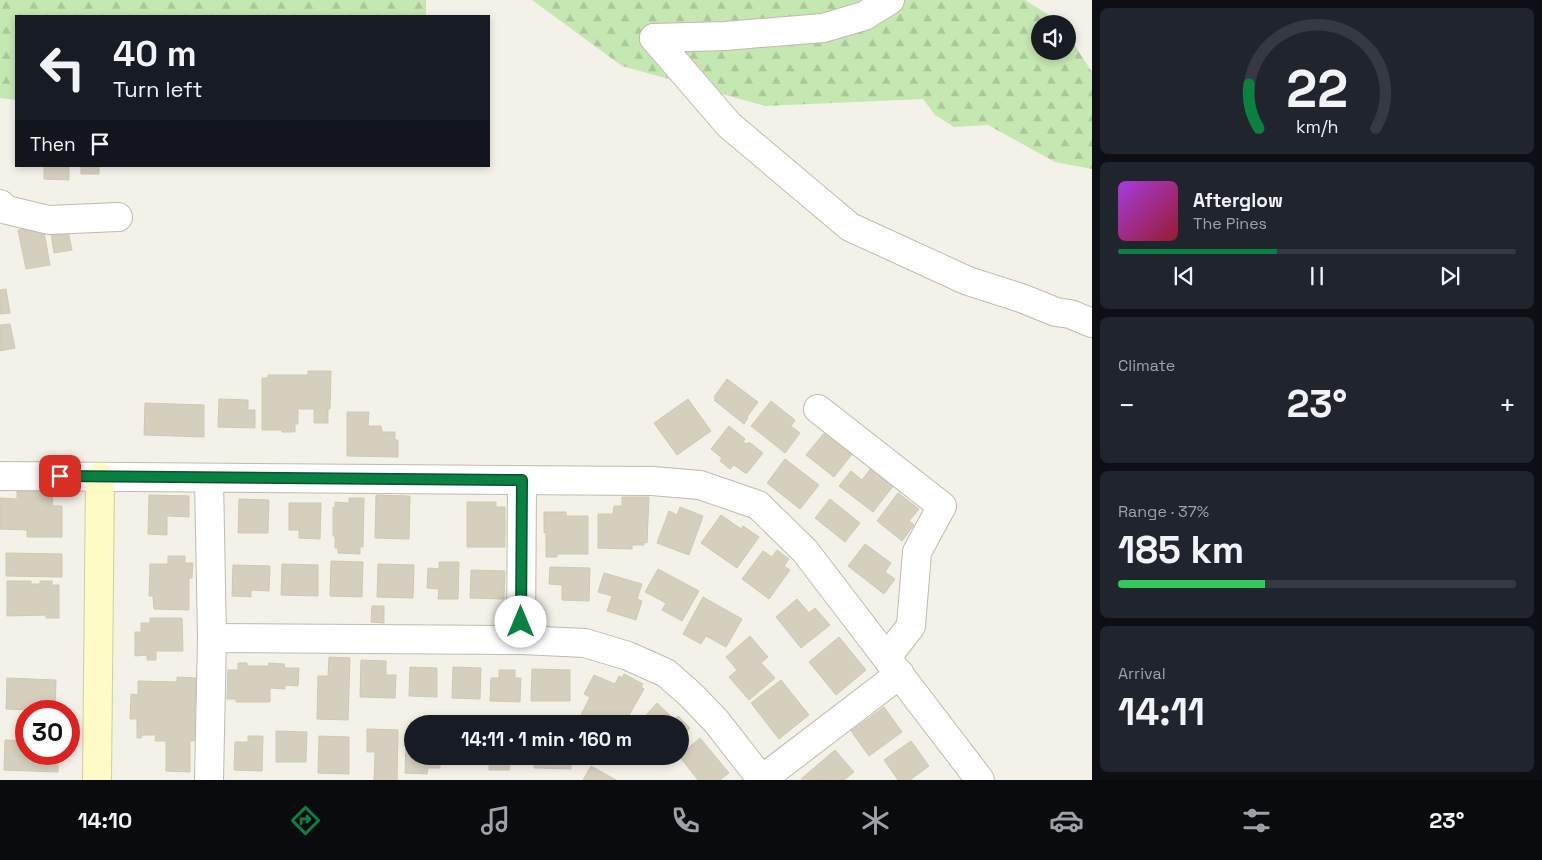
<!DOCTYPE html>
<meta charset="utf-8">
<style>
body{margin:0;font-family:"Space Grotesk",sans-serif;background:#20242c;color:#f1f3f6;height:100vh;display:flex;flex-direction:column;font-size:19px;white-space:nowrap}
*{box-sizing:border-box;margin:0}
p{font-size:16px;color:#9ea1a6}
.icon{flex:none;width:28px;height:28px;fill:none;stroke:currentColor;stroke-width:2;stroke-linecap:round;stroke-linejoin:round}
.map{position:relative;flex:1;overflow:hidden}
.details{display:flex;flex-direction:column;gap:8px;padding:8px;background:#0d0f14;width:450px}
.details>*{flex:none}
.guide{position:absolute;left:15px;top:15px;width:475px;height:152px;border-radius:0px;box-shadow:0 2px 8px #0003;background:#171b24;color:#f1f3f6;overflow:hidden}
.tools{position:absolute;left:1031px;top:15px;display:grid;gap:10px}
.tools a{display:grid;place-items:center;width:45px;height:45px;border-radius:50%;background:#171b24;box-shadow:0 2px 8px #0003;font-size:25px}
.speed{position:absolute;left:15px;top:700px;display:flex;gap:10px;font-size:25px;font-weight:700;text-align:center}
.speed>*{display:grid;place-content:center;width:65px;height:65px;border-radius:50%;background:#171b24;box-shadow:0 2px 8px #0003;line-height:1}
.speed .limit{border:8px solid #d22;background:#fff;color:#111}
.pin{position:absolute;display:grid;place-items:center;width:42px;height:42px;color:#fff;margin:-21px;border-radius:10px;box-shadow:0 2px 8px #0006}
.me{position:absolute;width:55px;margin:-28px;rotate:0deg;stroke-linejoin:round;filter:drop-shadow(0 0 4px #0008)}
.turn{display:flex;align-items:center;gap:18px;height:105px;padding:0 15px;font-size:22px}
.turn .icon{width:65px;height:65px;stroke-width:2.5}
.turn b{display:block;font-size:35px;line-height:42px}
.then{display:flex;align-items:center;height:48px;padding:0 15px;background:#0003;gap:10px;font-size:19px}
.big{font-size:38px;font-weight:700;line-height:1.1}
.details .tile{flex:1;display:flex;flex-direction:column;justify-content:center;gap:8px;min-width:0;padding:0 18px;border-radius:8px;background:#20242c}
.details .dial{align-items:center;gap:0}
.dial svg{height:130px;overflow:visible;fill:none;stroke:#363941;stroke-width:7;stroke-linecap:round;text-anchor:middle}
.dial text{fill:#f1f3f6;stroke:none}
.song{display:flex;align-items:center;gap:15px}
.cover{width:60px;height:60px;border-radius:8px;background:linear-gradient(135deg,hsl(280 70% 55%),hsl(350 70% 35%))}
.played{height:5px;border-radius:2px;background:linear-gradient(90deg,#0b8043 40%,#363941 40%)}
.keys{display:flex;justify-content:space-around;direction:ltr}
.heat{display:flex;justify-content:space-between;align-items:center;font-size:28px;direction:ltr}
.charge{height:8px;border-radius:4px;background:linear-gradient(90deg,#34c759 37%,#363941 0)}
.trip{position:absolute;left:404px;top:715px;width:285px;height:50px;border-radius:25px;background:#171b24;box-shadow:0 2px 8px #0003;font-weight:700;line-height:50px;text-align:center}
.tabs{display:flex;height:80px;justify-content:space-around;align-items:center;background:#090b0e;color:#9ea1a6}
.tabs .icon{width:35px;height:35px}
.tabs .current{color:#0b8043}
.tabs b{font-size:22px;color:#f1f3f6}
main{display:flex;flex:1;min-height:0}
.map>svg:first-child{display:block}
.forest{fill:url(#forest-firs)}
.building{fill:#d5d0bd;stroke:#d0c9b0}
.lines{fill:none;stroke-linecap:round;stroke-linejoin:round}
.street-casing{stroke:#bfbcaa;stroke-width:30}
.secondary-casing{stroke:#d3ce98;stroke-width:30}
.street{stroke:#fff;stroke-width:28}
.secondary{stroke:#fefbc7;stroke-width:28}
.route-casing{stroke:#07532c;stroke-width:12}
.route{stroke:#0b8043;stroke-width:9}
</style>
<main>
<div class="map">
<svg width="1092" height="780" viewBox="0 0 1092 780">
<defs>
<pattern id="forest-firs" width="22" height="20" patternUnits="userSpaceOnUse" patternTransform="scale(1.25)"><rect width="22" height="20" fill="#c5e7b1"/><path d="M5 1l3.5 6h-7zM16 11l3.5 6h-7z" fill="#abc799"/></pattern>
</defs>
<rect width="100%" height="100%" fill="#f4f2e8"/>
<g class="forest">
<path d="M0,0H426V16H16V100L0,98Z"/>
<path d="M532,0H1025L1058,21L1060,24H1040V51H1068V35L1092,72V169L1055,162L988,125L954,127L935,115L923,99L765,106L622,66Z"/>
</g>
<g class="building">
<path d="M44,166H69V180L44,179Z"/>
<rect x="81" y="166" width="18" height="8"/>
<path d="M43,226L50,265L26,269L18,230Z"/>
<path d="M68,231L72,250L54,253L51,234Z"/>
<path d="M6,289L10,313L0,314V290Z"/>
<path d="M10,324L15,348L0,351V325Z"/>
<path d="M308,371H331L330,409H328V423H314V409H298V424H295V432H282V430H262V378H268V375H308Z"/>
<path d="M727,379L758,402L747,417L748,418L744,424L714,400L716,399L714,397Z"/>
<path d="M219,399L248,400V410H255V428L218,427Z"/>
<path d="M688,399L711,431L677,455L654,423Z"/>
<path d="M771,401L795,420L791,426L800,433L785,453L751,426Z"/>
<path d="M145,403L204,405V437L144,435Z"/>
<path d="M347,412H369L368,426H381L382,432H395V440H398V457L347,456Z"/>
<path d="M729,426L745,439L743,442L747,444L749,442L763,453L747,473H745L734,465L730,469L720,461L722,458L711,449Z"/>
<path d="M825,432L852,454L834,477L806,455Z"/>
<path d="M785,459L819,485L800,509L767,483Z"/>
<path d="M872,467L894,485L873,512L839,486L851,471L862,480Z"/>
<path d="M17,491H53L52,506H62V537H27V530L0,529V498L17,499Z"/>
<path d="M898,493L919,509L909,521L914,525L902,541L877,521Z"/>
<path d="M149,495L189,496V517L167,516V535L148,534Z"/>
<path d="M376,495L410,496L409,539L375,538Z"/>
<path d="M622,497H649L647,543L644,542V545H632V549L598,548V514H613L614,506H622Z"/>
<path d="M349,498H364L363,547H360V554L338,553V548H335V536H333V507L335,508V502L349,503Z"/>
<path d="M239,499L269,500L268,533H238Z"/>
<path d="M830,499L860,523L845,542L815,518Z"/>
<path d="M467,502H496V507H505V547H467Z"/>
<path d="M289,503H321L320,539L299,538V530H289Z"/>
<path d="M680,507L703,516L689,555L657,543L669,511L677,515Z"/>
<path d="M544,512H566V516H588V554H557V557H546V532L544,533Z"/>
<path d="M721,515L741,529L743,526L759,537L737,568L701,543Z"/>
<path d="M865,544L891,563L885,572L895,579L884,594L848,566Z"/>
<path d="M777,550L789,559L784,566L790,570L769,599L742,579L763,551L772,557Z"/>
<path d="M6,553L62,554V577L6,576Z"/>
<path d="M168,556H185V563H193L192,578H189V610L154,609L153,596H149L150,564H168Z"/>
<path d="M331,561L363,562L362,597L330,596Z"/>
<path d="M439,562H459L458,599H438L439,589L427,588L428,568L439,569Z"/>
<path d="M282,564L318,565V596L281,595Z"/>
<path d="M378,564L414,565L413,598L377,597Z"/>
<path d="M233,565L270,566L269,591L251,590V597L232,596Z"/>
<path d="M550,567L590,568L589,601L562,600V585L549,584Z"/>
<path d="M658,569L699,591L682,621L662,610L666,603L645,592Z"/>
<path d="M471,570L505,571L504,599L470,598Z"/>
<path d="M604,573L642,584L637,599L642,601L636,620L607,611L612,596L598,592Z"/>
<path d="M7,581H31V584H40V581H52V585H59V618H46V615L7,616Z"/>
<path d="M703,597L742,619L726,647L706,636L701,644L683,634Z"/>
<path d="M797,599L809,613L815,608L830,625L801,648L776,617Z"/>
<path d="M372,606H384V623L371,622Z"/>
<path d="M150,618H182L183,651H156V660H147V655L135,656V632H141V623H150Z"/>
<path d="M750,636L768,657L761,663L775,678L749,700L729,677L737,670L726,657Z"/>
<path d="M839,637L866,670L836,695L809,662Z"/>
<path d="M329,657L350,658L348,720L317,719L318,676H328Z"/>
<path d="M361,660L386,661V675H396L395,698L360,697Z"/>
<path d="M238,663H247V666H268L269,663L284,664L285,668H299L298,686L285,685V689L270,688V702H236V699H227L228,670H238Z"/>
<path d="M410,667L437,668V697L409,696Z"/>
<path d="M453,667L481,668L480,699L452,698Z"/>
<path d="M532,669L570,670V701H531Z"/>
<path d="M499,670H515V678H521L520,702L490,701L491,678H499Z"/>
<path d="M624,674L643,684L641,687L644,689L624,724H593L580,717L590,697L584,694L594,675L615,684L619,676L622,678Z"/>
<path d="M177,677L196,678L194,741H190V772L166,771V741H155L156,735H142L141,738H137V719H130L131,694L138,695V681L177,682Z"/>
<path d="M7,678L56,680L55,711L6,709Z"/>
<path d="M781,680L809,715L779,739L751,703Z"/>
<path d="M657,703L675,720L678,716L690,728L680,739V724H638Z"/>
<path d="M884,707L902,732L869,756L851,731Z"/>
<path d="M367,729L398,730L397,780H374L375,752H367Z"/>
<path d="M276,731L307,732L306,762H276Z"/>
<path d="M248,736H263L262,771L234,770L235,742H248Z"/>
<path d="M319,736L349,737V774L318,773Z"/>
<path d="M406,737H412V756H440V768H428L427,774L405,773Z"/>
<path d="M700,738L729,773L720,780H698L679,756Z"/>
<path d="M5,740L26,741V754H58V772L4,770Z"/>
<path d="M911,741L929,766L910,780H898L884,760Z"/>
<path d="M835,750L854,772L844,780L801,779Z"/>
<path d="M489,756H520V764H510L509,770H489Z"/>
<path d="M535,756H571V769L534,768Z"/>
<path d="M591,766L616,780H583Z"/>
</g>
<g class="lines">
<defs>
<g id="street">
<path d="M654,38L729,125L850,227L968,281L1021,298L1056,312L1070,314L1092,323"/>
<path d="M654,38L725,36L823,28L864,16L890,0"/>
<path d="M0,204L7,210L49,220L118,217"/>
<path d="M818,409L942,506L917,552L911,626L887,657"/>
<path d="M0,476L652,481L700,485L758,505L805,551L980,780"/>
<path d="M212,638L521,640L585,643L628,656L666,673L691,695L716,721L762,780"/>
<path d="M521,640L522,480"/>
<path d="M209,780L212,638L209,478"/>
<path d="M761,780L900,674"/>
</g>
<path id="secondary" d="M97,780L100,477"/>
</defs>
<use href="#street" class="street-casing"/>
<use href="#secondary" class="secondary-casing"/>
<use href="#street" class="street"/>
<use href="#secondary" class="secondary"/>
</g>
<g class="lines">
<defs>
<path id="route" d="M60,476L522,480L521,622"/>
</defs>
<use href="#route" class="route-casing"/>
<use href="#route" class="route"/>
</g>
</svg>
<div class="tools">
<a><svg class="icon" aria-label="sound" viewBox="0 0 24 24"><path d="M4 9h4l5-4v14l-5-4H4zM17 9q2 3 0 6"/></svg></a>
</div>
<div class="speed"><div class="limit">30</div></div>
<div class="pin" style="left:60px;top:476px;background:#d93025"><svg class="icon" aria-label="arrive" viewBox="0 0 24 24"><path d="M6 21V4h12l-3 4 3 4H6"/></svg></div>
<svg class="me" style="left:521px;top:622px" viewBox="-20 -20 40 40"><circle r="19" fill="#fff"/><path d="M0-13L10 11 0 6-10 11z" fill="#0b8043"/></svg>
<div class="trip">14:11 · 1 min · 160 m</div>
<div class="guide">
<div class="turn"><svg class="icon" aria-label="left" viewBox="0 0 24 24"><path d="M17 20v-9H6M10 6l-5 5 5 5"/></svg><div><b>40 m</b>Turn left</div></div>
<div class="then">Then<svg class="icon" aria-label="arrive" viewBox="0 0 24 24"><path d="M6 21V4h12l-3 4 3 4H6"/></svg></div>
</div>
</div>
<section class="details">
<div class="tile dial"><svg viewBox="0 0 100 80">
<path d="M14 69A42 42 0 1 1 86 69"/>
<path d="M14 69A42 42 0 0 1 8 42" stroke="#0b8043"/>
<text x="50" y="56" font-size="32" font-weight="700">22</text>
<text x="50" y="72" font-size="11">km/h</text>
</svg></div>
<div class="tile">
<div class="song"><i class="cover"></i><div><b>Afterglow</b><p>The Pines</p></div></div>
<div class="played"></div>
<div class="keys"><svg class="icon" aria-label="previous" viewBox="0 0 24 24"><path d="M18 5L8 12l10 7zM5 5v14"/></svg><svg class="icon" aria-label="pause" viewBox="0 0 24 24"><path d="M8 5v14M16 5v14"/></svg><svg class="icon" aria-label="next" viewBox="0 0 24 24"><path d="M6 5l10 7-10 7zM19 5v14"/></svg></div>
</div>
<div class="tile"><p>Climate</p>
<div class="heat"><a>−</a><b class="big">23°</b><a>+</a></div>
</div>
<div class="tile"><p>Range · 37%</p><b class="big">185 km</b><div class="charge"></div></div>
<div class="tile"><p>Arrival</p><b class="big">14:11</b></div>
</section>
</main>
<nav class="tabs">
<b>14:10</b>
<svg class="icon current" aria-label="directions" viewBox="0 0 24 24"><path d="M12 3l9 9-9 9-9-9zM9 14v-3h6M13 9l2 2-2 2"/></svg>
<svg class="icon" aria-label="music" viewBox="0 0 24 24"><path d="M9 18V5l10-2v13"/><circle cx="6" cy="18" r="3"/><circle cx="16" cy="16" r="3"/></svg>
<svg class="icon" aria-label="phone" viewBox="0 0 24 24"><path d="M5 4h4l2 5-3 2q2 4 5 5l2-3 5 2v4C11 20 4 13 5 4z"/></svg>
<svg class="icon" aria-label="climate" viewBox="0 0 24 24"><path d="M12 3v18M4 7l16 10M4 17L20 7"/></svg>
<svg class="icon" aria-label="car" viewBox="0 0 24 24"><path d="M5 17H2v-5l4-1 3-4h7l3 4 3 1v5h-3M9 17h6M6 11h13"/><circle cx="7" cy="17" r="2"/><circle cx="17" cy="17" r="2"/></svg>
<svg class="icon" aria-label="filters" viewBox="0 0 24 24"><path d="M4 7h16M4 17h16"/><circle cx="9" cy="7" r="2"/><circle cx="15" cy="17" r="2"/></svg>
<b>23°</b>
</nav>
